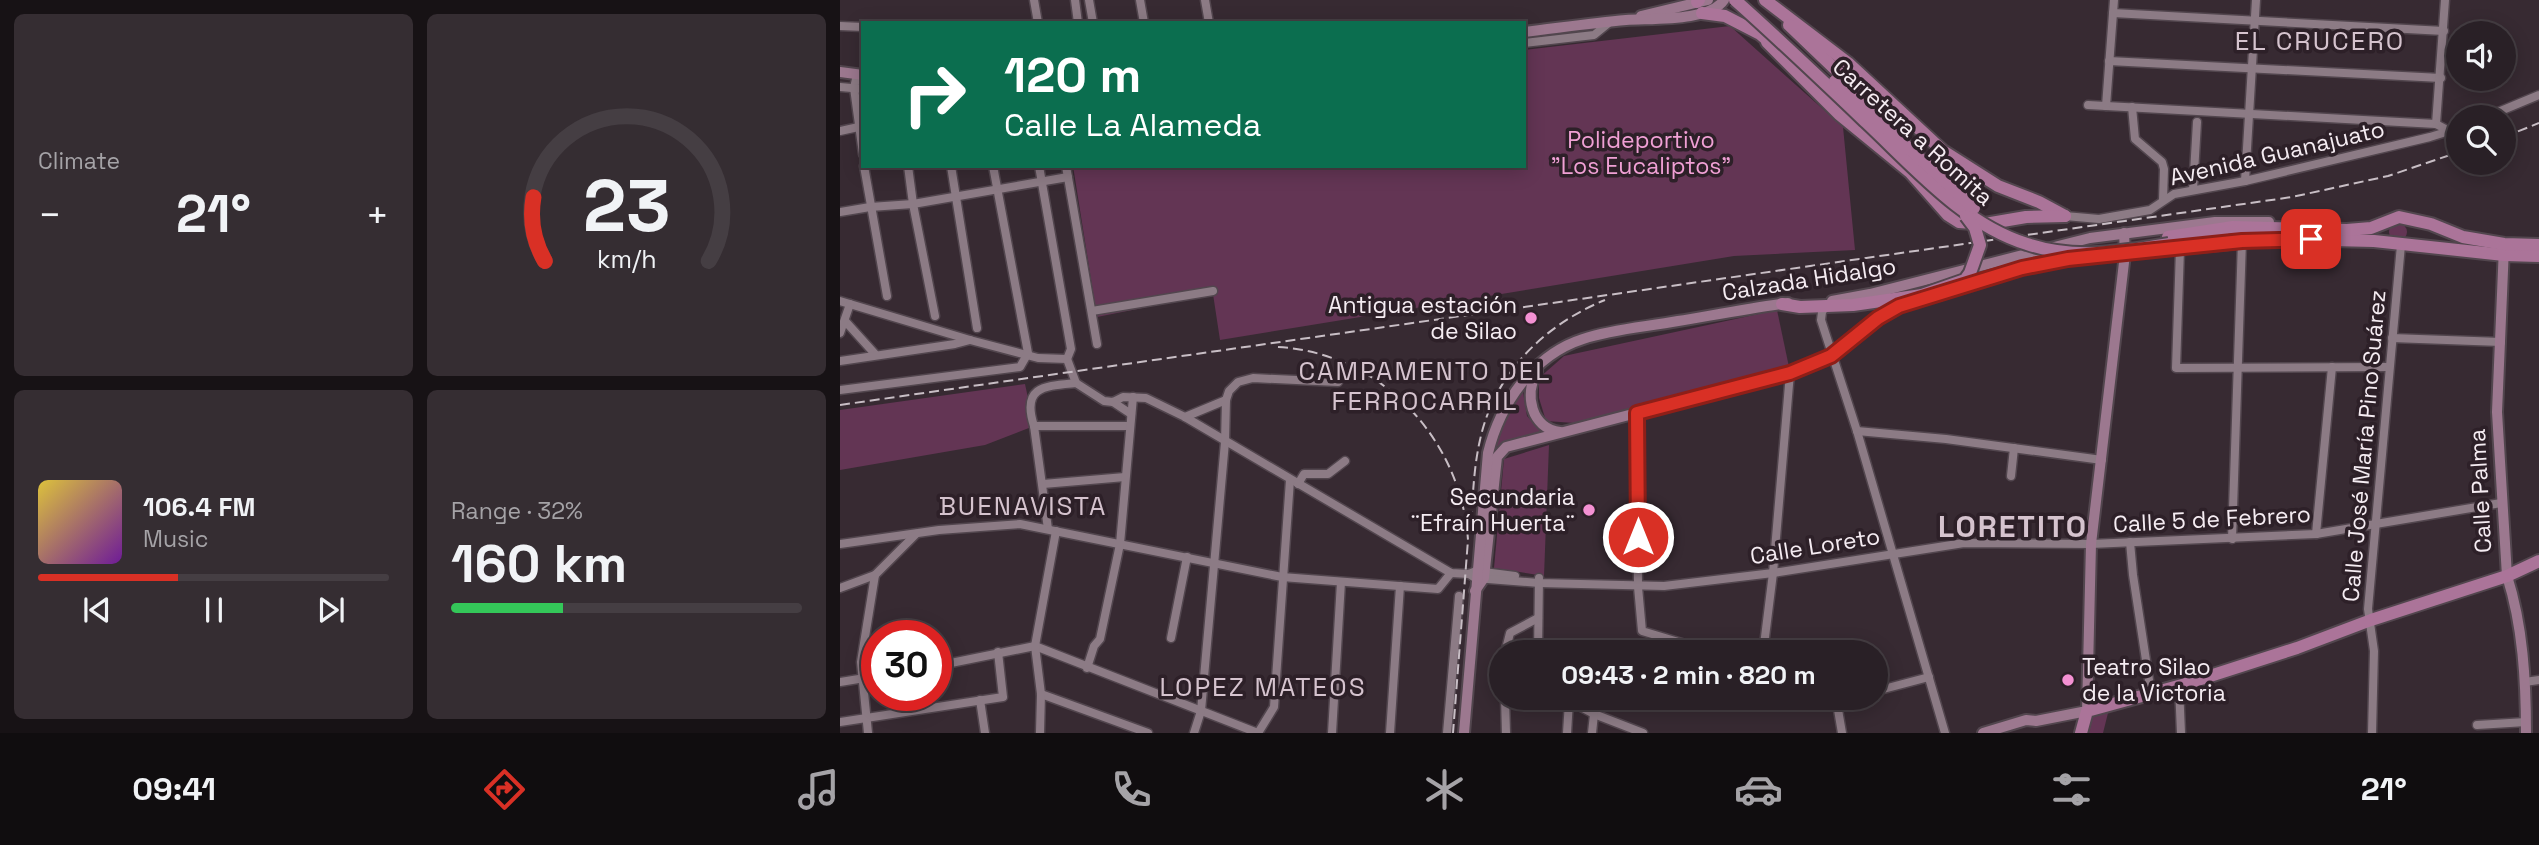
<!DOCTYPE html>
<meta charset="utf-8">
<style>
body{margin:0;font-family:"Space Grotesk",sans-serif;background:#352d32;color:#f1f3f6;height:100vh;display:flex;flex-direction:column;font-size:26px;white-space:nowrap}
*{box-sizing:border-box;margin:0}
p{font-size:23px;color:#a5a3a7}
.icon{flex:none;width:38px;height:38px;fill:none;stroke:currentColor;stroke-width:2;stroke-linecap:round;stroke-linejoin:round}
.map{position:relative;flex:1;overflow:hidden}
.side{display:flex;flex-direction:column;gap:14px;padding:14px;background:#171215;width:840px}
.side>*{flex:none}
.guide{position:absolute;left:21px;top:21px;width:665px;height:147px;border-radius:0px;box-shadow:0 4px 18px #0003,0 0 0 2px #453e43;background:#0b6e4f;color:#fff;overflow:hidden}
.controls{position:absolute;left:1606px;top:21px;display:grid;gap:14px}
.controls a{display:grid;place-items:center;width:70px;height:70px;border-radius:50%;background:#292026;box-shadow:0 4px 18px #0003,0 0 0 2px #453e43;font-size:35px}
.speed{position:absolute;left:21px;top:620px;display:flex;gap:14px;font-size:35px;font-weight:700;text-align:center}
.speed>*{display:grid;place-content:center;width:91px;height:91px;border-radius:50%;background:#292026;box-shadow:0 4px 18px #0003,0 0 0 2px #453e43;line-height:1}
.speed .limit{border:10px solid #d22;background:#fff;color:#111}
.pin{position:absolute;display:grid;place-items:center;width:60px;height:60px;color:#fff;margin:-30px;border-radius:14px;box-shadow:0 4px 10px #0006}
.me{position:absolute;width:77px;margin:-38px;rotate:0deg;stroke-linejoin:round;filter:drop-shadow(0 0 5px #0008)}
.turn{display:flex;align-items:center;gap:24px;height:147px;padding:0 28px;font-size:32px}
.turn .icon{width:91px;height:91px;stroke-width:2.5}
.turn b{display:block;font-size:49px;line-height:60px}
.big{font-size:52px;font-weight:600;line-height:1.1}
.side .card{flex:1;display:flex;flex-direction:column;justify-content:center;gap:10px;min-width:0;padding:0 24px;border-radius:10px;background:#352d32}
.side .dial{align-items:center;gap:0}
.dial svg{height:182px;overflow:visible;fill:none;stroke:#453e43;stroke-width:7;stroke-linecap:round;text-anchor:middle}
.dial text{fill:#f1f3f6;stroke:none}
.song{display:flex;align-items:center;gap:21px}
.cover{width:84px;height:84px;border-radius:10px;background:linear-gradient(135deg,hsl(50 70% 55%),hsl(280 70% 35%))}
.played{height:7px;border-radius:4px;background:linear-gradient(90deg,#d93025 40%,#453e43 40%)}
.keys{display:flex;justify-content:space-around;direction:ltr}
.heat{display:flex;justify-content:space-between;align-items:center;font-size:38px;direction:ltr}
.charge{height:10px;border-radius:5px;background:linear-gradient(90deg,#34c759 32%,#453e43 0)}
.side .tiles{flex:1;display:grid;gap:14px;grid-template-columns:repeat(2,1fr)}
.trip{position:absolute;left:649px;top:640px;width:399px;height:70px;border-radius:35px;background:#292026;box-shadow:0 4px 18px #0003,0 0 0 2px #453e43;font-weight:600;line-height:70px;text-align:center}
.tabs{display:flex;height:112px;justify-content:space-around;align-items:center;background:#100d0f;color:#a5a3a7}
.tabs .icon{width:49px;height:49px}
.tabs .current{color:#d93025}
.tabs b{font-size:32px;color:#f1f3f6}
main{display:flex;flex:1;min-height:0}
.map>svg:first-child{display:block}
.green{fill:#633554}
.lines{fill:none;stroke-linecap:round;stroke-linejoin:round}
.street-casing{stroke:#52464e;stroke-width:11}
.secondary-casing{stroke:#52464e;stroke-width:14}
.primary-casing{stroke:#52464e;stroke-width:16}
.street{stroke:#8c7b85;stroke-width:8}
.secondary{stroke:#9c788f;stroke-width:10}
.primary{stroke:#ab7499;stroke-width:12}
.rail{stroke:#c8bec5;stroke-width:2;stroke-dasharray:10 5;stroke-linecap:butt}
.primary-bridge-casing{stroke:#52464e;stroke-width:16;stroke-linecap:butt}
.primary-bridge{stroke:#ab7499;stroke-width:12}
.route-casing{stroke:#8d1f18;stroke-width:18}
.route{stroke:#d93025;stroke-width:12}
.poi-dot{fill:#f491d3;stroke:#2d2028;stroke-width:2.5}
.labels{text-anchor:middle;stroke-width:7;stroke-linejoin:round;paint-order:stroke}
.street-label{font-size:23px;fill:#f5ecf2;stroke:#2d2028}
.park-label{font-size:23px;fill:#f0a0d5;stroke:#2d2028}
.poi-label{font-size:23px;fill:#f5ecf2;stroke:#2d2028;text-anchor:end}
.quarter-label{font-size:26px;letter-spacing:2px;fill:#d5c3ce;stroke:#2d2028}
.district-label{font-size:30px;font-weight:bold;letter-spacing:2px;fill:#d5c3ce;stroke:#2d2028}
</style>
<main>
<section class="side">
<div class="tiles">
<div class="card"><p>Climate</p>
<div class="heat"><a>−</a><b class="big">21°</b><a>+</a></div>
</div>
<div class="card dial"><svg viewBox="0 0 100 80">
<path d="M14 69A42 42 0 1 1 86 69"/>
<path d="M14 69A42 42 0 0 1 9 41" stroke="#d93025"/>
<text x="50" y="56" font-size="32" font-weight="700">23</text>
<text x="50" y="72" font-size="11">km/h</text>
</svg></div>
<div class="card">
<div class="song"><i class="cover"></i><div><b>106.4 FM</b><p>Music</p></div></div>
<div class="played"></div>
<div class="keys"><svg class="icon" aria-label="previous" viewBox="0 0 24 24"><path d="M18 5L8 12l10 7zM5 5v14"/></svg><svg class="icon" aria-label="pause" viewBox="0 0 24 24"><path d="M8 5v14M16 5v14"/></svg><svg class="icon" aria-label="next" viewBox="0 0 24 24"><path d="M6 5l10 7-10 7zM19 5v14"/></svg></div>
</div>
<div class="card"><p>Range · 32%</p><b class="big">160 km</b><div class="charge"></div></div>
</div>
</section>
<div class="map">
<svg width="1699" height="733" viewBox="0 0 1699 733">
<rect width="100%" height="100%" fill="#372a32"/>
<g class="green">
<path d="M890,26L1003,127L1015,250L894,256L380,340L373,294L257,317L233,166H684V50Z"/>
<circle cx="1558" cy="232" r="9"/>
<path d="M937,310L949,367L734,423L706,421L699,398V378L724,356Z"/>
<path d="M185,384L194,426L145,445L0,470V410Z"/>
<path d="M683,392L687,416L705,435L654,447L662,420Z"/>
<path d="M709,445L704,576L654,568L664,459Z"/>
<path d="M1261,711L1268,713L1263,733H1247L1253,715Z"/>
</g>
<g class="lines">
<defs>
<g id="street">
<path d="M194,0L198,23"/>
<path d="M235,0L238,23"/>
<path d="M249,0L253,23"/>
<path d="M300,0L304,23"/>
<path d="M365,0L369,23"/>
<path d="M1273,13L1604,31"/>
<path d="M0,26L23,27"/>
<path d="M684,43L754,35L770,22"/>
<path d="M1269,61L1601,78"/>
<path d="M17,74L14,88L23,154"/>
<path d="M0,87L23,89"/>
<path d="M1248,105L1596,124L1609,131"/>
<path d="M1266,106L1274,0"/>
<path d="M1292,107L1295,139L1322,162L1324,169L1323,200"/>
<path d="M1646,117L1699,95"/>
<path d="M1596,124L1605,0"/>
<path d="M0,131L23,126"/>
<path d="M24,166L47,296"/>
<path d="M68,166L73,204L95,316"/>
<path d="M111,166L137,328"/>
<path d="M199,166L231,349L227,359"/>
<path d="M226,166L257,344"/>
<path d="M1405,181L1416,0"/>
<path d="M1353,190L1357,122"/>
<path d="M0,212L30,207L73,204L228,177"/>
<path d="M1225,216L1259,219L1310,210L1334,194L1405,181L1590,137L1619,128"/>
<path d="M1340,249L1336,368L1548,367"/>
<path d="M0,301L130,340L198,358L227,359"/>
<path d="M986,306L982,312L981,320L1017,431L1105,733"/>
<path d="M252,311L373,291"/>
<path d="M6,322L35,354"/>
<path d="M0,333L10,304"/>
<path d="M1552,338L1661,342"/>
<path d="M227,359L236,383L264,401L273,402L283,397L306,398L345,417L611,573L629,574L636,571L675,576"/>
<path d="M0,361L115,344L130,340"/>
<path d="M0,390L180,367L188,353L153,166"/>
<path d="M273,402L291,414"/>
<path d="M797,413L798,587L802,631L875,653"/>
<path d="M345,417L386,400"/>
<path d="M194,426H290"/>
<path d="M1017,431L1106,439L1262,460"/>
<path d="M1171,476L1174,448"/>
<path d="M203,484L285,477"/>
<path d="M458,484L464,474H488L505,461"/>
<path d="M208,529L194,426C181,386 205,386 236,383"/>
<path d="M1476,534L1492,367"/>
<path d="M1392,539L1402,241"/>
<path d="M1290,542L1293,575L1311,693"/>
<path d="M0,544L99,530L180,524L442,577L598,589L611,573"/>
<path d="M629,574L635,578L699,583L824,586L933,573L1124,543L1251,544L1476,534L1661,503"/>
<path d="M0,588L35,575"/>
<path d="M331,638L347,557"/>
<path d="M665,653L670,633L698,618"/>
<path d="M698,653L699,578"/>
<path d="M923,653L933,573L950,373"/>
<path d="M96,666L195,646L418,733"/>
<path d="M247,668L254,646L260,639L280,544L293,397"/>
<path d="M0,682L37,676"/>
<path d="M1685,682L1699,680"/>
<path d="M1339,686L1341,733"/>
<path d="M1036,691L1089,677"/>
<path d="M201,694L308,733"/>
<path d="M665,698L666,733"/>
<path d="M724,698L754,714L803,733"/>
<path d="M996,698L1002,733"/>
<path d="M140,700L145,733"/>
<path d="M0,722L163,697L158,652"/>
<path d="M1637,725L1686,722"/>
<path d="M200,732L201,694L195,646L216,531"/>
<path d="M28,733L21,662L35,575L76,534"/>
<path d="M354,733L361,711L385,442L386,400L389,391L398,382L413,378L498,382"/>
<path d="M418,733L434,707L450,480"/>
<path d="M492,733L501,582"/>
<path d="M550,733L560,586"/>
<path d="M607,733L619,596"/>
<path d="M727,733L729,701"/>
<path d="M752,733L754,714"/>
<path d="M1532,733L1534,651L1528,609L1561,245"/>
</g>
<g id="secondary">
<path d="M801,16L868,0"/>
<path d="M684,32C718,28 752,23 786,20C811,18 869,22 884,0"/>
<path d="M0,72L23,75"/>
<path d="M1664,247L1657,412L1667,576C1683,626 1686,681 1686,733"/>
<path d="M1318,251L1420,241"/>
<path d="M1099,295L1182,268L1246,257"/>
<path d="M992,301L1030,294L1250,238L1375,222H1429"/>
<path d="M697,371C684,395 691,428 720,432"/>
<path d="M635,591L644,578L657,457L666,447L950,373L991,356L1038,318L1059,307L1084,299"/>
<path d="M624,733L648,453C660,404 693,355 743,339C773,329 806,327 838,321C874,315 911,308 948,303"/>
<path d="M1143,733L1186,720L1196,721L1247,711L1251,544L1285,254L1284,233"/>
</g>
<g id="primary">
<path d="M925,0L1008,63L1103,151L1158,186L1199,202L1225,216"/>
<path d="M857,2L859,0"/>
<path d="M862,13L885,16L920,34L933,45"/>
<path d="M949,25L1044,116L1057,133"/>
<path d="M927,42L999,114L1070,172L1108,215L1119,222L1145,224L1186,217L1225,216"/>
<path d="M1409,235L1450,239L1534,241L1664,255L1699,256"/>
<path d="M1328,237L1393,227L1507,230L1531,228L1559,217L1591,224L1623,237L1664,244L1699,245"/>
<path d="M942,304L960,307L1013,305L1082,295"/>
<path d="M1241,733L1247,711L1342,685L1457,648L1531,620L1667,576L1699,561"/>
</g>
</defs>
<use href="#street" class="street-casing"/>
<use href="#secondary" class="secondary-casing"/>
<use href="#primary" class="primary-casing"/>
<use href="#street" class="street"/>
<use href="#secondary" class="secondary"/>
<use href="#primary" class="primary"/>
<g class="rail">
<path d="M1664,137L1699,123"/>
<path d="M438,347C541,353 621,439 628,540L613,733"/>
<path d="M0,405L1452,197L1548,176L1619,152"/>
<path d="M631,521C633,494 634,466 640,440C654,374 704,325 765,300"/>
</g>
<defs>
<g id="primary-bridge">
<path d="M895,0C940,40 984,82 1027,123C1075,168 1123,224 1187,244C1234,260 1281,252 1329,244"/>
<path d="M995,81L1134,208"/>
<path d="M1082,295L1125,280L1130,273L1140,245L1135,228L1126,216"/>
</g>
</defs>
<use href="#primary-bridge" class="primary-bridge-casing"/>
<use href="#primary-bridge" class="primary-bridge"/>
</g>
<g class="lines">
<defs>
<path id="route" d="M798,537L797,413L950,373L991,356L1038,318L1059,306L1182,268L1228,259L1402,241L1471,239"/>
</defs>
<use href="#route" class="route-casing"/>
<use href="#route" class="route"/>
</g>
<g class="poi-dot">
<circle cx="691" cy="318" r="7"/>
<circle cx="749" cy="510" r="7"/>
<circle cx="1228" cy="680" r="7"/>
</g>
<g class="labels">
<g class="street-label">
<text transform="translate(1073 132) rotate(42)" y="8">Carretera a Romita</text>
<text transform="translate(1437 153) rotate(-13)" y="8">Avenida Guanajuato</text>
<text transform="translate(969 279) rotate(-9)" y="8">Calzada Hidalgo</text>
<text transform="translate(1524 446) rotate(-85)" y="8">Calle José María Pino Suárez</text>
<text transform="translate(1640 491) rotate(-93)" y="8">Calle Palma</text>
<text transform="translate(1372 519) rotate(-3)" y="8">Calle 5 de Febrero</text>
<text transform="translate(975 546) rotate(-9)" y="8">Calle Loreto</text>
</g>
<g class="park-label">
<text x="801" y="148">Polideportivo<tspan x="801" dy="26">"Los Eucaliptos"</tspan></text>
</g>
<g class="poi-label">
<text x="677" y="313">Antigua estación<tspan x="677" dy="26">de Silao</tspan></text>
<text x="735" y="505">Secundaria<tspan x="735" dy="26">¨Efraín Huerta¨</tspan></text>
<text x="1242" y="675" text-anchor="start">Teatro Silao<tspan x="1242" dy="26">de la Victoria</tspan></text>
</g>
<g class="quarter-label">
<text x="1480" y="50">EL CRUCERO</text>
<text x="585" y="380">CAMPAMENTO DEL<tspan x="585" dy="30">FERROCARRIL</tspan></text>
<text x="183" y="515">BUENAVISTA</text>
<text x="423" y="696">LOPEZ MATEOS</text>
</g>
<g class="district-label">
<text x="1173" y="537">LORETITO</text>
</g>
</g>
</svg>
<div class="controls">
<a><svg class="icon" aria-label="sound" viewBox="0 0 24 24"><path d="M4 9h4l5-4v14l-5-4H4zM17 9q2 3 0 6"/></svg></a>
<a><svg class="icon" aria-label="search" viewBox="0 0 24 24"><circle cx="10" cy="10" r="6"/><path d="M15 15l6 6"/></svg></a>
</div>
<div class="speed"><div class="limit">30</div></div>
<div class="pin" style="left:1471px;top:239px;background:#d93025"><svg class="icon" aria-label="arrive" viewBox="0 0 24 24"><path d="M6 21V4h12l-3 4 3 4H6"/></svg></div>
<svg class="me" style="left:798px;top:537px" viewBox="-20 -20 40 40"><circle r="17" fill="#d93025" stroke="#fff" stroke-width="3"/><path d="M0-11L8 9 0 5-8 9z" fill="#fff"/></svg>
<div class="trip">09:43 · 2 min · 820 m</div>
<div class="guide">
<div class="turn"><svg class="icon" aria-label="right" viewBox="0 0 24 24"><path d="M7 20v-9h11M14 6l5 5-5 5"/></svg><div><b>120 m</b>Calle La Alameda</div></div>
</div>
</div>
</main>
<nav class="tabs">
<b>09:41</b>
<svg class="icon current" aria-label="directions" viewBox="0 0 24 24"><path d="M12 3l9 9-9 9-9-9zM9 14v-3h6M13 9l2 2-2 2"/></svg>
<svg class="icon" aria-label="music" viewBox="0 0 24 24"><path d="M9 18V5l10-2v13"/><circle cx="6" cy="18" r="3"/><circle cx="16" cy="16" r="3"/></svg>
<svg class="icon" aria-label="phone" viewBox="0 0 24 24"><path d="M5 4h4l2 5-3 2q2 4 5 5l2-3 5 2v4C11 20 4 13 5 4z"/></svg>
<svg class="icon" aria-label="climate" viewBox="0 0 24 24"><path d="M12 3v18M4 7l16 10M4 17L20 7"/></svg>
<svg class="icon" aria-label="car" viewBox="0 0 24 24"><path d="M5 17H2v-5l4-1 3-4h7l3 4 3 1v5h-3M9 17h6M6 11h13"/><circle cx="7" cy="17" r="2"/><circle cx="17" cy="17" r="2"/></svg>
<svg class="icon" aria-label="filters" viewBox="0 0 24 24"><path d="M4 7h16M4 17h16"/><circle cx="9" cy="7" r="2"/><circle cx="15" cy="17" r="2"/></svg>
<b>21°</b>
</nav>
